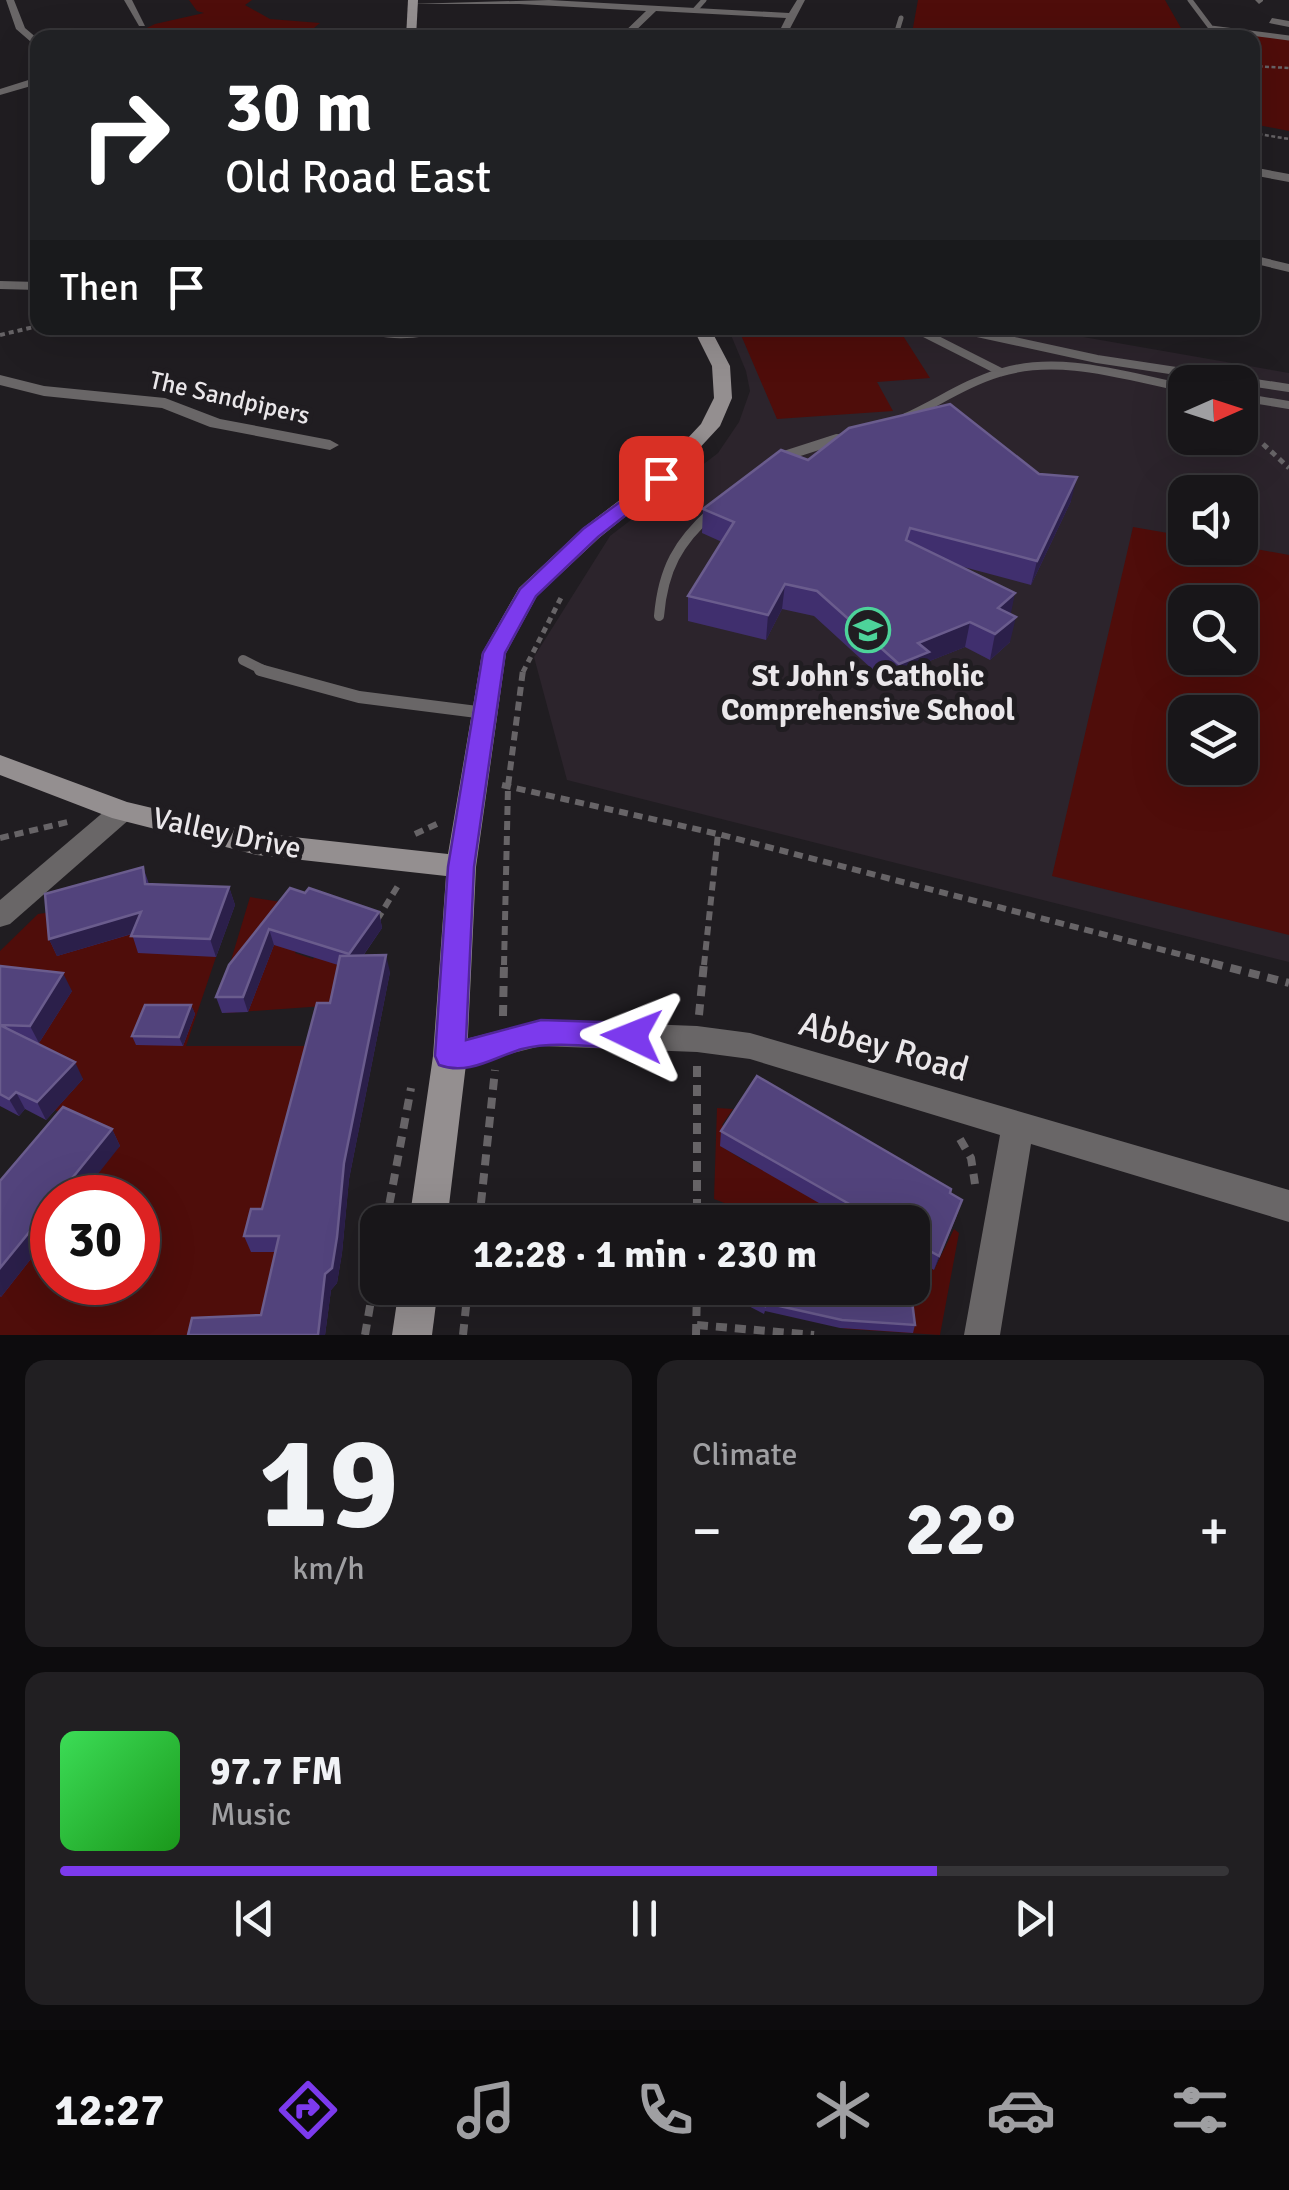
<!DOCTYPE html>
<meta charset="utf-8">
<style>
body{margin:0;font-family:Signika,sans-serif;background:#211f22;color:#f1f3f6;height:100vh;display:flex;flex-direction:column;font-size:38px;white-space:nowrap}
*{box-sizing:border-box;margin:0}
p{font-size:32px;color:#9f9fa2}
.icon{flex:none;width:55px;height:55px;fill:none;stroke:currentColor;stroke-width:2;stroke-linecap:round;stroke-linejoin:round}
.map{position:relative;height:1335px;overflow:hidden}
.panel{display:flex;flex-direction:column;gap:25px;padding:25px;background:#0d0c0e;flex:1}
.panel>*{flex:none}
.banner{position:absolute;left:30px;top:30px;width:1230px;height:305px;border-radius:20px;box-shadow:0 10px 40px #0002,0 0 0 2px #363538;background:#202124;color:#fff;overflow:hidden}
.needle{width:65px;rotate:87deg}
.controls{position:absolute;left:1168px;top:365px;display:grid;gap:20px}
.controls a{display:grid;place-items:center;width:90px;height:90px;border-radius:20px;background:#181619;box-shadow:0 10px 40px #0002,0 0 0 2px #363538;font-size:50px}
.speed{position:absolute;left:30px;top:1175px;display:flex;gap:20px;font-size:50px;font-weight:700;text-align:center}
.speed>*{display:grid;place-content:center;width:130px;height:130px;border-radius:50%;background:#181619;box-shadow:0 10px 40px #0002,0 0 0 2px #363538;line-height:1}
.speed .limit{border:15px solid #d22;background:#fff;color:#111}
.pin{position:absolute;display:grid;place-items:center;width:85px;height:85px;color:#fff;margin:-42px;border-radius:20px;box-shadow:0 5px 15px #0006}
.me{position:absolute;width:110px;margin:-55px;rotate:272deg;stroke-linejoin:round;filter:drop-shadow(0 0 8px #0008)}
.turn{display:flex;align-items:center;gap:35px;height:210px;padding:0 30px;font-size:45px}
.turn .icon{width:130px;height:130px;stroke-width:2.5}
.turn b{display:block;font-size:70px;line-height:85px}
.then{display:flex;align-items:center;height:95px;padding:0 30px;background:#0003;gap:20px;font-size:38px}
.big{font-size:75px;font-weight:800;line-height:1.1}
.panel .card{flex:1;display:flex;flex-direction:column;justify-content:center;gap:15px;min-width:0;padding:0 35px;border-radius:20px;background:#211f22}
.panel .dial{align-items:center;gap:0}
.dial b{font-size:130px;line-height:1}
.song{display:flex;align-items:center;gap:30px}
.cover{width:120px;height:120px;border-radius:15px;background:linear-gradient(135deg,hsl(130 70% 55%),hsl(120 70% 35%))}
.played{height:10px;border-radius:5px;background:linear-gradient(90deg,#7c3aed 75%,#363538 75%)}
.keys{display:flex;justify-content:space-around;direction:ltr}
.heat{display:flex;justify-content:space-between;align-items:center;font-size:55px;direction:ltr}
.panel .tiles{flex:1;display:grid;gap:25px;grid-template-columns:1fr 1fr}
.card:last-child{grid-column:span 2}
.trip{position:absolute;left:360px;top:1205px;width:570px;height:100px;border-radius:20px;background:#181619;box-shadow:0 10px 40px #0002,0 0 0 2px #363538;font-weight:800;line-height:100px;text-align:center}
.dock{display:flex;height:160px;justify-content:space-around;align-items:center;background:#0a090a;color:#9f9fa2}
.dock .icon{width:70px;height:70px}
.dock .selected{color:#7c3aed}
.dock b{font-size:45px;color:#f1f3f6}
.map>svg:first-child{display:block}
.built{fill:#2c242c;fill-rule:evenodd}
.green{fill:#4f0d0a;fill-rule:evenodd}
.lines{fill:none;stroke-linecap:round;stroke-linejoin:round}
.path-far4{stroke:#676467;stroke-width:2.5;stroke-dasharray:4 2.5;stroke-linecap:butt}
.path-far3{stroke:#676467;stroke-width:4;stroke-dasharray:5 4;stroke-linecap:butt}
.path-far2{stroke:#676467;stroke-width:5;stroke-dasharray:6 5;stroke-linecap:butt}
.path-far1{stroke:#676467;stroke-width:6;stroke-dasharray:9 6;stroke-linecap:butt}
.path{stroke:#676467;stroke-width:8;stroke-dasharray:11 8;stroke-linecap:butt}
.lane-far3{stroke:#696667;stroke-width:5}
.lane-far2{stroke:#696667;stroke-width:8}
.lane-far1{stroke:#696667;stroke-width:10}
.lane{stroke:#696667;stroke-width:12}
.street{fill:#696667;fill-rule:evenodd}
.secondary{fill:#948f90;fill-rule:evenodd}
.wall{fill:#402f6e}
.shaded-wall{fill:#2b1f4a}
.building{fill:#52437c;stroke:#6a5c8d;stroke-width:2.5}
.route{fill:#7c3aed;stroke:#51269a;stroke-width:2.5}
.labels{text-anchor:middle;stroke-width:10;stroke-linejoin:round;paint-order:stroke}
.far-street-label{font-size:25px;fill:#eae7ea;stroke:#201d21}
.poi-label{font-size:30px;font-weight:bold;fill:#eae7ea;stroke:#201d21}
.street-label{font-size:30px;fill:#eae7ea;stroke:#201d21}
.near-street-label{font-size:35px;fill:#eae7ea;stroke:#201d21}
</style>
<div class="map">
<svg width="1289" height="1335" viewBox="0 0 1289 1335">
<rect width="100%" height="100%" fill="#201d21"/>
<path class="built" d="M728,328H1032L1289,373V962L567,780L534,657L610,536L718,453L739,422L750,391L746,371ZM1185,382H1240V438H1185ZM1185,492H1240V548H1185ZM1185,602H1240V658H1185ZM1185,712H1240V768H1185Z"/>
<g class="green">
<path d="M189,0H252L245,5L270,19L320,23L303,37H128L155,24L204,13L197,11Z"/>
<path d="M918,0H1165L1181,28L1289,39V131L1253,124L1252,38H936L912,33Z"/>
<path d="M738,328H844L848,334L900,331L930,378L877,382L893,411L777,419Z"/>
<path d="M1133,527L1185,536V548L1240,546L1289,555V935L1052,876ZM1185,602H1240V658H1185ZM1185,712H1240V768H1185Z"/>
<path d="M250,897L294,904L299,946L295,953L313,959L320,950L358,963L338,1005L226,1013L229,967Z"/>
<path d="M53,912L216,957L186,1046H328L251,1251L285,1252L327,1309L199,1335H0V1296L52,1232V1282H138V1198L79,1197V1128L75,1121L55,1110L83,1079L0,1044V951L38,914Z"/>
<path d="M717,1108L733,1109L722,1125L730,1131L721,1146L751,1165L761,1150L857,1207L848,1222H725L732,1206L714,1199Z"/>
<path d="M954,1229L959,1233L940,1335L847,1329L807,1320L820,1288H912L913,1257L934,1270Z"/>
</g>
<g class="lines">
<g class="path-far4">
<path d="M1252,66L1289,68"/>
<path d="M1252,133L1289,139"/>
</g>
<path class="path-far3" d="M0,335L38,326"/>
<g class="path-far2">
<path d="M1263,444L1289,468"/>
<path d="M523,672L563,594"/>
</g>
<g class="path-far1">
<path d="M502,785L718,834L1221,965"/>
<path d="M415,834L441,822"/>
<path d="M0,838L68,822"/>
<path d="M377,920L399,884"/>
<path d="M504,965L508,786L523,670"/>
<path d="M704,965L718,834"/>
</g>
<g class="path">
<path d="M1212,963L1289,983"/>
<path d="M699,1015L704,963"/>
<path d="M503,1016L504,963"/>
<path d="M697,1066V1222"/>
<path d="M960,1139L971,1158L975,1184"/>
<path d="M386,1222L411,1088"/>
<path d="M479,1222L495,1070"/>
<path d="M697,1325L814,1335"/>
<path d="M365,1335L378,1260"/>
<path d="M463,1335L468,1288"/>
<path d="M696,1335L697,1288"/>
</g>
<g class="lane-far3">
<path d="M1190,0L1211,28L1289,38"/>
<path d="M695,10L704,0"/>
<path d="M895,38L901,18"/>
</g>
<g class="lane-far2">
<path d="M914,328L1001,372"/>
<path d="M922,330L959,329L1097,359L1289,388"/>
<path d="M1240,397L1289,405"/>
<path d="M906,417C937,403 966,383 999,373C1059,354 1125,376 1185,388"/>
<path d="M829,441L846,436"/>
</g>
<g class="lane-far1">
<path d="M778,458L837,439"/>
<path d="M659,616C663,569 678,542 713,511"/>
<path d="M243,660L267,672"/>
</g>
<path class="lane" d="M260,670L359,697L485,713"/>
<g class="street">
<path d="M6,0H14L25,28L38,39V48L16,29Z"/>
<path d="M124,0H132L145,26H139Z"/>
<path d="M549,0L789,13L797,0H805L785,38H776L786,18L656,11L628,38H618L646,11L519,4H409Z"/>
<path d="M1255,0H1263V1L1259,4Z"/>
<path d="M1272,18L1289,21V27L1269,23Z"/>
<path d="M38,77V84L0,95V89Z"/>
<path d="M1252,167L1289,174V182L1252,175Z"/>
<path d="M1252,255L1289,264V272L1252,263Z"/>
<path d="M0,281L38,282V290L0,289Z"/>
<path d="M355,328H442L443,329C423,342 375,341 355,328Z"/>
<path d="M0,375L44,386L165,398L220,419L330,440L339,445L330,450L210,427L162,408L44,396L0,385Z"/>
<path d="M122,802L131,804L135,811L131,818L10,924L0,927V900L113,804Z"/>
<path d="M541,1020L697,1026L750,1033L1289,1190V1222L1031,1144L1000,1335H964L1000,1135L750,1059L697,1052L541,1046L450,1069L439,1065L435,1056L439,1047L450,1043Z"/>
</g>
<g class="secondary">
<path d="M408,0H418L416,38H406Z"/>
<path d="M693,328H710L730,366L732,398L720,426L668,482L599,538L537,596L506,653L476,867L467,1056L447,1222H409L433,1056L446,876L257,855L112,818L0,775V755L127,802L257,833L448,854L482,653L519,588L583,528L654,474L701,424L714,398L712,366Z"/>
<path d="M399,1288H438L432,1335H392Z"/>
</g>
</g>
<g class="wall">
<path d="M808,460L1071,501L1031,585L960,566L1010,614V642L990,660L965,647L927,662L924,677L895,690L814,616L782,609L766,640L688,621V596L722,542L702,533L703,509Z"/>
<path d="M143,867L149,884L229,887L235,905L216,957L138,953L132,934L57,956L49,939Z"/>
<path d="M305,893L379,912L382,928L363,956L390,972L349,1179L342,1253L337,1283L331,1290L325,1335H188L261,1315L275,1252H251L244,1236L262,1209L330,1003L338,965L274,945L248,1012L222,1013L216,997L229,965Z"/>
<path d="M0,966L72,991L39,1043H37L83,1079L46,1120L25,1109L19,1116L0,1106Z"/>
<path d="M191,1005L195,1014L183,1046L136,1045L132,1036Z"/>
<path d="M112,1129L120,1146L52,1198V1232L1,1297L0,1296V1181Z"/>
<path d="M721,1131L950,1193L957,1215L934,1270L912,1257V1222H852L720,1146Z"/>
<path d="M732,1288L858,1297L915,1325L913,1333L840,1328L765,1311L764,1314L731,1297Z"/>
</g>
<g class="shaded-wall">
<path d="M1077,477L1071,501L1031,585L1037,561Z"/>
<path d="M785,584L782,609L766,640L768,615Z"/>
<path d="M1015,593L1010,618L998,608Z"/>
<path d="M1016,617L1010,642L990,660L995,634Z"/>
<path d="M970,622L965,647L927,662L924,677L895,690L899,664L918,643Z"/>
<path d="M229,887L235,905L216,957L210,939Z"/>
<path d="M141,912L148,929L57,956L49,939Z"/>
<path d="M379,912L382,928L353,970L349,954Z"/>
<path d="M269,929L274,945L248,1012L243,997Z"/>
<path d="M386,955L390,972L349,1179L342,1253L337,1283L331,1290L325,1335H318L325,1274L344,1163Z"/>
<path d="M63,973L72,991L39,1043L30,1026Z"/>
<path d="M191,1005L195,1014L183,1046L179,1037Z"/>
<path d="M75,1062L83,1079L46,1120L37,1102Z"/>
<path d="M16,1092L25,1109L19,1116L9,1099Z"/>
<path d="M112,1129L120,1146L79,1198H64L65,1187Z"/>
<path d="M962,1200L957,1215L934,1270L939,1256Z"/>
<path d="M44,1214L52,1227V1232L1,1297L0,1295V1268Z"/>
</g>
<g class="building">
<path d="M950,404L1039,474L1077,477L1037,561L910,528L906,540L1015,593L998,608L1016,617L995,634L970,622L918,643L929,652L899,664L817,591L785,584L768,615L688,596L734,522L703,509L781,450L808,460L849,428Z"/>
<path d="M143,867L145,884L229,887L210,939L131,936L141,912L49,939L45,894Z"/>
<path d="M290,888L305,893L309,888L379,912L349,954L269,929L243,997H216L229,965Z"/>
<path d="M386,955L344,1163L337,1237L332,1268L325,1274L318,1335H188L192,1318L261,1315L279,1236H244L251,1209H262L317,1003H330L340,956Z"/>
<path d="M0,966L63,973L30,1026L0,1025L75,1062L37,1102L16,1092L9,1099L0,1094Z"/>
<path d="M145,1005H191L179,1037L132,1036Z"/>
<path d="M757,1076L951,1189L950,1193L962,1200L939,1256L912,1241V1222H881L721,1131Z"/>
<path d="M63,1107L112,1129L65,1187L71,1189L64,1198H52V1212L50,1216L44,1214L0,1268V1181Z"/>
<path d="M732,1288H861L857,1297L912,1301L915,1325L842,1320L766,1303L765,1306Z"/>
</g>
<path class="route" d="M661,472L668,474V482L598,537L536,596L505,653L474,867L466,1040L541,1020L632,1023L643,1027L648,1036L643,1045L632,1049C598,1048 556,1040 522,1049C494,1057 469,1076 439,1065L435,1056L448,867L483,653L520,589L583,529Z"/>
<defs>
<symbol id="school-ring" viewBox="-11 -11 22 22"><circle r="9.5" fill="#201d21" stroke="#4dd39a" stroke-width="1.5"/><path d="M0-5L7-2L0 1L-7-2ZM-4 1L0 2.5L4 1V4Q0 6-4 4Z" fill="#4dd39a"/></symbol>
</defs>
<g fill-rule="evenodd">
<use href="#school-ring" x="843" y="605" width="50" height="50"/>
</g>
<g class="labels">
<g class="far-street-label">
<text transform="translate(230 397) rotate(13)" y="9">The Sandpipers</text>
</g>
<g class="poi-label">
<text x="868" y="686">St John's Catholic<tspan x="868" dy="34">Comprehensive School</tspan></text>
</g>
<g class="street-label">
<text transform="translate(227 833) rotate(12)" y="10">Valley Drive</text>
</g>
<g class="near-street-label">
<text transform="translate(884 1046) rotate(16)" y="12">Abbey Road</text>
</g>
</g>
</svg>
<div class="controls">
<a><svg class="needle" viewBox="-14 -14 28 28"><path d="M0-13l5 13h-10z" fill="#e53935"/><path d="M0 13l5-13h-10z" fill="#9f9fa2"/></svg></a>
<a><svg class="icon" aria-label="sound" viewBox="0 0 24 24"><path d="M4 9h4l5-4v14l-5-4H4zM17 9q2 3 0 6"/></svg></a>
<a><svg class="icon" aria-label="search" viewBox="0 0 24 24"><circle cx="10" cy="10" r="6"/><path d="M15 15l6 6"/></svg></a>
<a><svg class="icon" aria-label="layers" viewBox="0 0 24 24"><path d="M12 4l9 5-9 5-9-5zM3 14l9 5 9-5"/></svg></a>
</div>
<div class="speed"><div class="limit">30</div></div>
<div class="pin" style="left:661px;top:478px;background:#d93025"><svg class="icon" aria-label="arrive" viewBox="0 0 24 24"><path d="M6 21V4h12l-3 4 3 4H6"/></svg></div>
<svg class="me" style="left:632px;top:1036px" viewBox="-20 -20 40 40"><path d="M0-17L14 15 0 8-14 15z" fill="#7c3aed" stroke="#fff" stroke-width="4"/></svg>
<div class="trip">12:28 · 1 min · 230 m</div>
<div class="banner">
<div class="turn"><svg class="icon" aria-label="right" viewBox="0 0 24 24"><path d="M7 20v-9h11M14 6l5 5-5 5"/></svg><div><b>30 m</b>Old Road East</div></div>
<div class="then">Then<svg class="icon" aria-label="arrive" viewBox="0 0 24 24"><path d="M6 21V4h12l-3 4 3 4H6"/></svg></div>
</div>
</div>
<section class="panel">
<div class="tiles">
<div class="card dial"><b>19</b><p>km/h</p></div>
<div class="card"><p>Climate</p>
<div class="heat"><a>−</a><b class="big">22°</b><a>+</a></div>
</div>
<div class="card">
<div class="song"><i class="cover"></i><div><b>97.7 FM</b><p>Music</p></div></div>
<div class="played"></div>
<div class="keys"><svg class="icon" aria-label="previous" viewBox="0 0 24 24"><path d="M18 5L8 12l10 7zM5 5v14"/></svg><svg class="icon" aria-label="pause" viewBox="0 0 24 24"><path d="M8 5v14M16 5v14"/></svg><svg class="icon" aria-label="next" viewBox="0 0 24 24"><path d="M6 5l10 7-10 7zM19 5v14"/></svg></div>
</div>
</div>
</section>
<nav class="dock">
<b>12:27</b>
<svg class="icon selected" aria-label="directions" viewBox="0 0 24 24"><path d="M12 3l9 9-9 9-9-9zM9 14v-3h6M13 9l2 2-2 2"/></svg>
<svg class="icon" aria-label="music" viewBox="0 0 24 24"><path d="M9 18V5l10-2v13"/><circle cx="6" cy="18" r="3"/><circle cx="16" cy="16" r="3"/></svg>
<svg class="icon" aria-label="phone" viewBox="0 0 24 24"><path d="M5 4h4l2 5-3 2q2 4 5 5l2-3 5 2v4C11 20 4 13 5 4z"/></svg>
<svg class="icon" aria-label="climate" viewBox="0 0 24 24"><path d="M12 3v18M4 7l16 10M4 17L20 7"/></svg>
<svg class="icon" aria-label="car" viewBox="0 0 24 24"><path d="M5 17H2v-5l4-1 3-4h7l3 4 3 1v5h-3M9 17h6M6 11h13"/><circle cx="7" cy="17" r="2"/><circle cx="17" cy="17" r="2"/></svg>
<svg class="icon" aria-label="filters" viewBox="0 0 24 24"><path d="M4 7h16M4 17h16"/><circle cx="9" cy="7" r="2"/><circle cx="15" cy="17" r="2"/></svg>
</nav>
